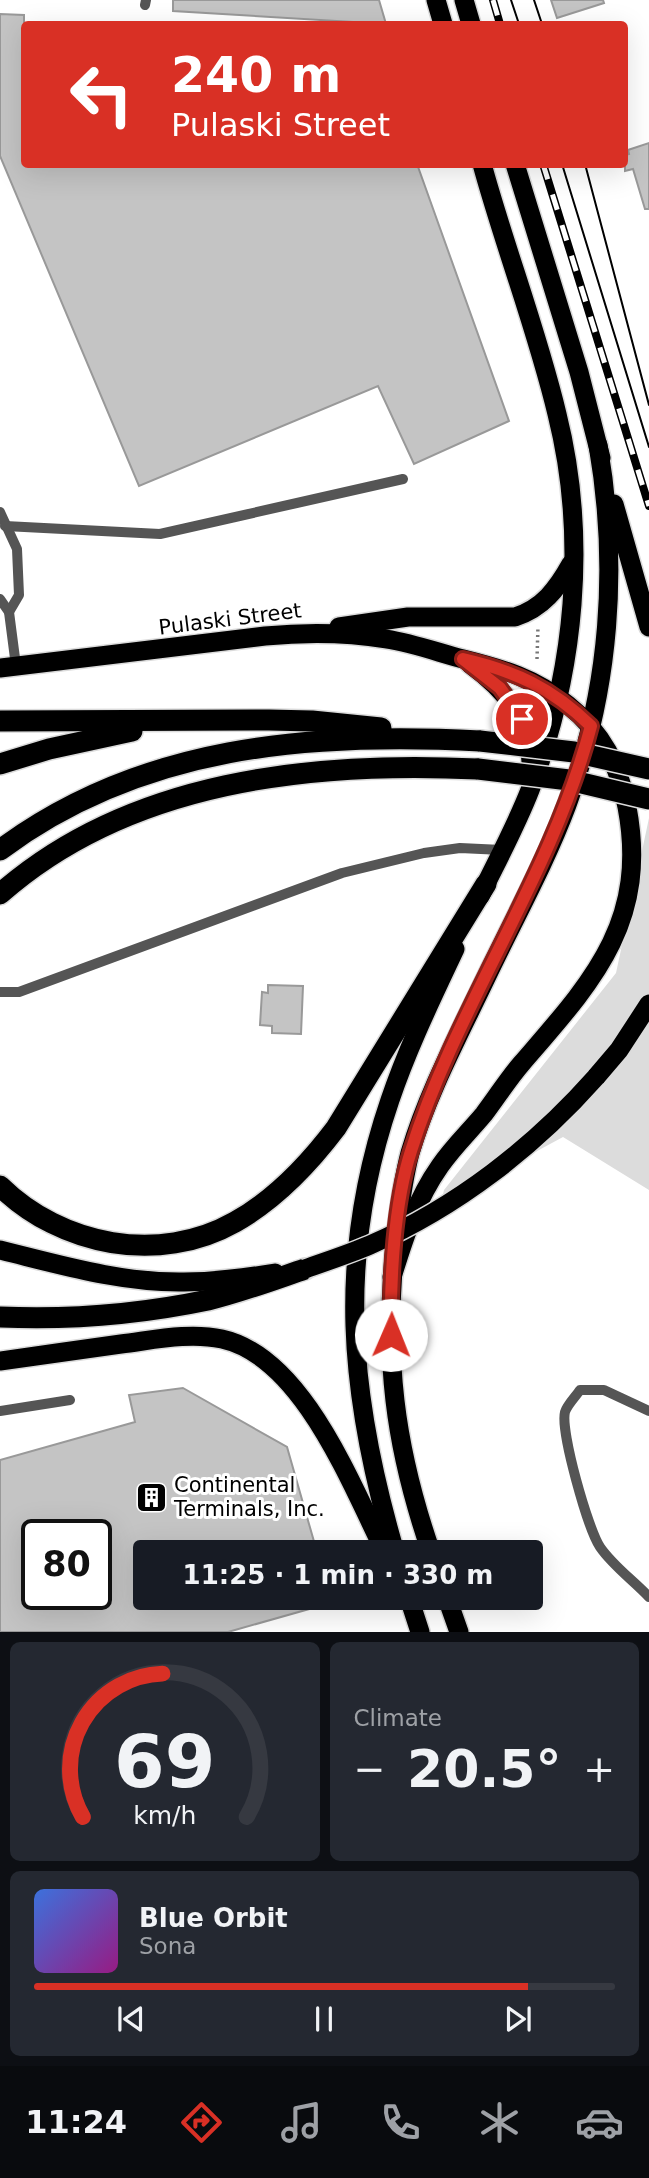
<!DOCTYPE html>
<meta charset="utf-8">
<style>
body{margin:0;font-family:"DejaVu Sans",sans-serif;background:#242831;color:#f1f3f6;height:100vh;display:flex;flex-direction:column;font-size:26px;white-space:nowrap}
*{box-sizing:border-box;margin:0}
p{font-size:23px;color:#9ea1a6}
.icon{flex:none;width:38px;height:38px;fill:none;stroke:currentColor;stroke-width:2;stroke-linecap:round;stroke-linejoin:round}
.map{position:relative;height:1632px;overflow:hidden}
.sheet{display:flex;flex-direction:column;gap:10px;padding:10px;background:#0d0f14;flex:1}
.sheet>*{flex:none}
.guide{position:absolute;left:21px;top:21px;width:607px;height:147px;border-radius:7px;box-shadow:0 7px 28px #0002;background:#d93025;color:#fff;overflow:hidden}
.speed{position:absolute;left:21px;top:1519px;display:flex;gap:14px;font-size:35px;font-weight:700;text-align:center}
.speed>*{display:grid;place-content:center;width:91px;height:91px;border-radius:50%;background:#171b24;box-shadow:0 7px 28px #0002;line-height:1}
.speed .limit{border:4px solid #111;border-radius:10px;background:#fff;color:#111}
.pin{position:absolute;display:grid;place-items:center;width:60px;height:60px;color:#fff;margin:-30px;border:4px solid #fff;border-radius:50%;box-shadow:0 2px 7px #0007}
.me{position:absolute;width:77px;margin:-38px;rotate:1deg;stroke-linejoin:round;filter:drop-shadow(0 0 5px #0008)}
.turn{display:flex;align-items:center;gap:24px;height:147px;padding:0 35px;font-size:32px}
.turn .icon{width:91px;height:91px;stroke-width:2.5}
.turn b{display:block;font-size:49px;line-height:60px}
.big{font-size:52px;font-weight:700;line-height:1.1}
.sheet .widget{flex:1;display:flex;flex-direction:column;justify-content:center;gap:10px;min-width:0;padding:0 24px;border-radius:10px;background:#242831}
.sheet .dial{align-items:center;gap:0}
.dial svg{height:182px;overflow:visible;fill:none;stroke:#363941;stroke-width:7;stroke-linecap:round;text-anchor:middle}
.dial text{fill:#f1f3f6;stroke:none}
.song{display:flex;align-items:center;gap:21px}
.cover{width:84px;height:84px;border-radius:10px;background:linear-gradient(135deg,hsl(220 70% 55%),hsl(310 70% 35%))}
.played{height:7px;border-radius:4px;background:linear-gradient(90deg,#d93025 85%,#363941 85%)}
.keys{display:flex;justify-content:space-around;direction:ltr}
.heat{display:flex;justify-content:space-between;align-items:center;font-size:38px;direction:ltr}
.sheet .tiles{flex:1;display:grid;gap:10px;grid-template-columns:1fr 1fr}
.widget:last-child{grid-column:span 2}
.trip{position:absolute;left:133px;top:1540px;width:410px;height:70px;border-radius:7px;background:#171b24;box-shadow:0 7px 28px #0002;font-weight:700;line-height:70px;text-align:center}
.tabs{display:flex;height:112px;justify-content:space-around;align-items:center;background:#090b0e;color:#9ea1a6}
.tabs .icon{width:49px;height:49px}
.tabs .selected{color:#d93025}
.tabs b{font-size:32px;color:#f1f3f6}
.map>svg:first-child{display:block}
.green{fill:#dcdcdc}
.building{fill:#c4c4c4;stroke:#999;stroke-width:2;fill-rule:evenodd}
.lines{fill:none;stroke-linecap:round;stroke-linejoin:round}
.trunk-casing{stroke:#dbdbdb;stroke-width:22}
.motorway-casing{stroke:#dbdbdb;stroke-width:24}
.path{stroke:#777;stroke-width:3.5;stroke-dasharray:2 3.5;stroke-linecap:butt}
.service{stroke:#555;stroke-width:10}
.trunk{stroke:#000;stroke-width:19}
.motorway{stroke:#000;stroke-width:21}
.tram{stroke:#000;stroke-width:2}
.rail-casing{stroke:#000;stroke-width:8}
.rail{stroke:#fff;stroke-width:5;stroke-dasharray:16;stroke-linecap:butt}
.trunk-bridge-casing{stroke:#dbdbdb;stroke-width:22;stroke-linecap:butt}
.motorway-bridge-casing{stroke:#dbdbdb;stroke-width:24;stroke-linecap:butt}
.trunk-bridge{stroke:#000;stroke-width:19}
.motorway-bridge{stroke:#000;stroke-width:21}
.route-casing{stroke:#8d1f18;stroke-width:18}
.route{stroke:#d93025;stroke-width:12}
.labels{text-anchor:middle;stroke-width:6;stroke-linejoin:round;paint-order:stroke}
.street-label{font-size:21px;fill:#000;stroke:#fff}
.poi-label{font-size:21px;fill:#000;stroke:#fff;text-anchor:start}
</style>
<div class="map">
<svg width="649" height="1632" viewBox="0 0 649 1632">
<rect width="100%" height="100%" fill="#fff"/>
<path class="green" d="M649,818V1190L563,1137L441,1203L444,1190L616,973Z"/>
<g class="building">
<path d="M173,0H379L386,24L173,11Z"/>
<path d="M551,0H603L604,3L557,18Z"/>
<path d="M0,14L24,15V164H417L509,421L414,464L378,386L139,486L0,156Z"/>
<path d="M649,143V209H645L633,169L625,171V155L629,154L628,150Z"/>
<path d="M268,985L303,986L301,1034L272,1033V1026L260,1025L262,992L268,993Z"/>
<path d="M183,1388L287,1447L317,1552H145V1598H333L334,1602L228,1632H0V1460L135,1422L129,1395ZM37,1535H96V1594H37Z"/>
</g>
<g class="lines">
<defs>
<g id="trunk">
<path d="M436,0L443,24"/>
<path d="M464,0L471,24"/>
<path d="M515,164L579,372L601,458"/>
<path d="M614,504L649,627"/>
<path d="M339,627L408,617H515C543,608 557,589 571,564"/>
<path d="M470,664C504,689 530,718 531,762"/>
<path d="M0,668L265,636C306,632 345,632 386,639C412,643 437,652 463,659C503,669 535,678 568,705C602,732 619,766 627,807C649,923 591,983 522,1063C508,1079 497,1097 484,1114C469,1132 453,1147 440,1166C416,1200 404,1238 392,1277"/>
<path d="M480,896C497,861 516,826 530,790C575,672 588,538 557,414C537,330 505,248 482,164"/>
<path d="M596,1077L619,1050L649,1004"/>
<path d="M0,1250C61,1265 121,1283 184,1282C215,1282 245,1278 275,1273"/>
<path d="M0,1361C40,1355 81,1350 121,1344C154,1340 189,1332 222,1339C303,1357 351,1485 385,1552"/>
<path d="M395,1552C349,1394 336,1258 390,1100C408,1047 432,998 455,949"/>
<path d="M431,1552C394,1445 384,1358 395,1245C399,1214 402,1183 410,1153C428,1092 459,1035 486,978C513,921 545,864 567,805C610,690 619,566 598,445"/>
<path d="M409,1598L420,1632"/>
<path d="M447,1598L459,1632"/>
</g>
<g id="motorway">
<path d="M0,721L269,720L312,721L381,728"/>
<path d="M0,764L49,749L132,731"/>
<path d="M0,850C141,745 310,732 480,741"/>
<path d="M0,894C129,780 313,761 478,769"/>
<path d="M0,1186C61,1246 159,1265 235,1222C276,1199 308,1165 336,1128L486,884"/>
<path d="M0,1317C69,1320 141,1314 208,1300C241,1292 273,1280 305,1269"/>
</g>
</defs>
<use href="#trunk" class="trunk-casing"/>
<use href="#motorway" class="motorway-casing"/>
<path class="path" d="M537,659L538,626"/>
<g class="service">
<path d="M145,5L146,0"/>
<path d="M0,512L17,549L19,595L9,612"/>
<path d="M5,526L160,534L403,479"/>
<path d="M0,599L9,612L16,666"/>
<path d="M0,992H19L342,873L424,853L460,848L502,850"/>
<path d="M0,1411L70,1400"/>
<path d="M649,1411L604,1390H580C576,1396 567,1405 565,1412C560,1431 588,1529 600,1547C613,1566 633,1580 649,1597"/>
</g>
<use href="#trunk" class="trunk"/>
<use href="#motorway" class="motorway"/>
<g class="tram">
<path d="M511,0L519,24"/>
<path d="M534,0L542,24"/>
<path d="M562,164L649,447"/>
<path d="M585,164L649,405"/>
</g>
<defs>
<g id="rail">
<path d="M493,0L500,24"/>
<path d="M543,164L649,506"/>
</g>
</defs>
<use href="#rail" class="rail-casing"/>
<use href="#rail" class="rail"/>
<defs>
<path id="trunk-bridge" d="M305,1269C327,1261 349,1254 370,1245C457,1207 534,1147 596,1077"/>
<g id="motorway-bridge">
<path d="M480,741L574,752L649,769"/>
<path d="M478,769L569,780L649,799"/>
</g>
</defs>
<use href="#trunk-bridge" class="trunk-bridge-casing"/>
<use href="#motorway-bridge" class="motorway-bridge-casing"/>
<use href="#trunk-bridge" class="trunk-bridge"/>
<use href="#motorway-bridge" class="motorway-bridge"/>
</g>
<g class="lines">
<defs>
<path id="route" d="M391,1335C390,1279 394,1204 411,1151C457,1004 552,876 591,726C552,688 515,671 463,659L500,688L522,719"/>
</defs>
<use href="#route" class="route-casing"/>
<use href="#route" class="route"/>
</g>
<defs>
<symbol id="building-square" viewBox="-11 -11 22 22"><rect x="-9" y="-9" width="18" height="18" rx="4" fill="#000" stroke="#fff"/><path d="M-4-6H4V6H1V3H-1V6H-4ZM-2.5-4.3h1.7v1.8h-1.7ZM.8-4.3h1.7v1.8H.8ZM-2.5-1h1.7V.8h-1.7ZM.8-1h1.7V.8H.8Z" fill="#fff"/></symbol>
</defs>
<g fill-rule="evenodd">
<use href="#building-square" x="134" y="1480" width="35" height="35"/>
</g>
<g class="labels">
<g class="street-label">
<text transform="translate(230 619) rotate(-7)" y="7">Pulaski Street</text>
</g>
<g class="poi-label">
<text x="174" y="1492">Continental<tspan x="174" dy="24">Terminals, Inc.</tspan></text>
</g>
</g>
</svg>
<div class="speed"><div class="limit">80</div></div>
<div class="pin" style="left:522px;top:719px;background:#d93025"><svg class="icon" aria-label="arrive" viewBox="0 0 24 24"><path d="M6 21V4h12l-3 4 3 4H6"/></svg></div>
<svg class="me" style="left:391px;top:1335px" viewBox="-20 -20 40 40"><circle r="19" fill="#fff"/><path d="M0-13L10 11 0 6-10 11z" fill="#d93025"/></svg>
<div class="trip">11:25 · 1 min · 330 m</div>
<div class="guide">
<div class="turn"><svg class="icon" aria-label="left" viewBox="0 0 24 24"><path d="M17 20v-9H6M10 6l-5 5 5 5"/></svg><div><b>240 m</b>Pulaski Street</div></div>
</div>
</div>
<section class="sheet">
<div class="tiles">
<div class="widget dial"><svg viewBox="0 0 100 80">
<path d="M14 69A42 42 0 1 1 86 69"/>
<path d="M14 69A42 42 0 0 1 49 6" stroke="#d93025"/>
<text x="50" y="56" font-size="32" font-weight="700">69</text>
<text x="50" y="72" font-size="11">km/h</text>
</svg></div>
<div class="widget"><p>Climate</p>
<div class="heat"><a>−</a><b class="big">20.5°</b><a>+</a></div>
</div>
<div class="widget">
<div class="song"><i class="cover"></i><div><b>Blue Orbit</b><p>Sona</p></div></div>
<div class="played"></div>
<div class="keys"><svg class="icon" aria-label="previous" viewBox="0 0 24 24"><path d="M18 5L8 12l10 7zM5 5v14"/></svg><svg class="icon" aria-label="pause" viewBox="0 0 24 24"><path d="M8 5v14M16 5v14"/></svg><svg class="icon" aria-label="next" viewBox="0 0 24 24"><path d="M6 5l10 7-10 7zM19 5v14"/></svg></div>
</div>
</div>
</section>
<nav class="tabs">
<b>11:24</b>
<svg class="icon selected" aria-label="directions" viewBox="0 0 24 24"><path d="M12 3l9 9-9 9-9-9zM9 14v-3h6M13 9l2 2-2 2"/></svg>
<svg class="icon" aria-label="music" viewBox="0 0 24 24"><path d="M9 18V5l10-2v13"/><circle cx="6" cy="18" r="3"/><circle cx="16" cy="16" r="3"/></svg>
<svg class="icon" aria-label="phone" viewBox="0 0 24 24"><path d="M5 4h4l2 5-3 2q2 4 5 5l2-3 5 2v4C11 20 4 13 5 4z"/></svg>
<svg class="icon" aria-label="climate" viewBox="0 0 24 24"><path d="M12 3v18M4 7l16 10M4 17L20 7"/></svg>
<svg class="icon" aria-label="car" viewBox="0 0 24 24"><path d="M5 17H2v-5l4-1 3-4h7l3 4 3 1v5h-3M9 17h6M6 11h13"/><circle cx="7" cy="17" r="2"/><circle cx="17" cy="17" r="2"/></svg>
</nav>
